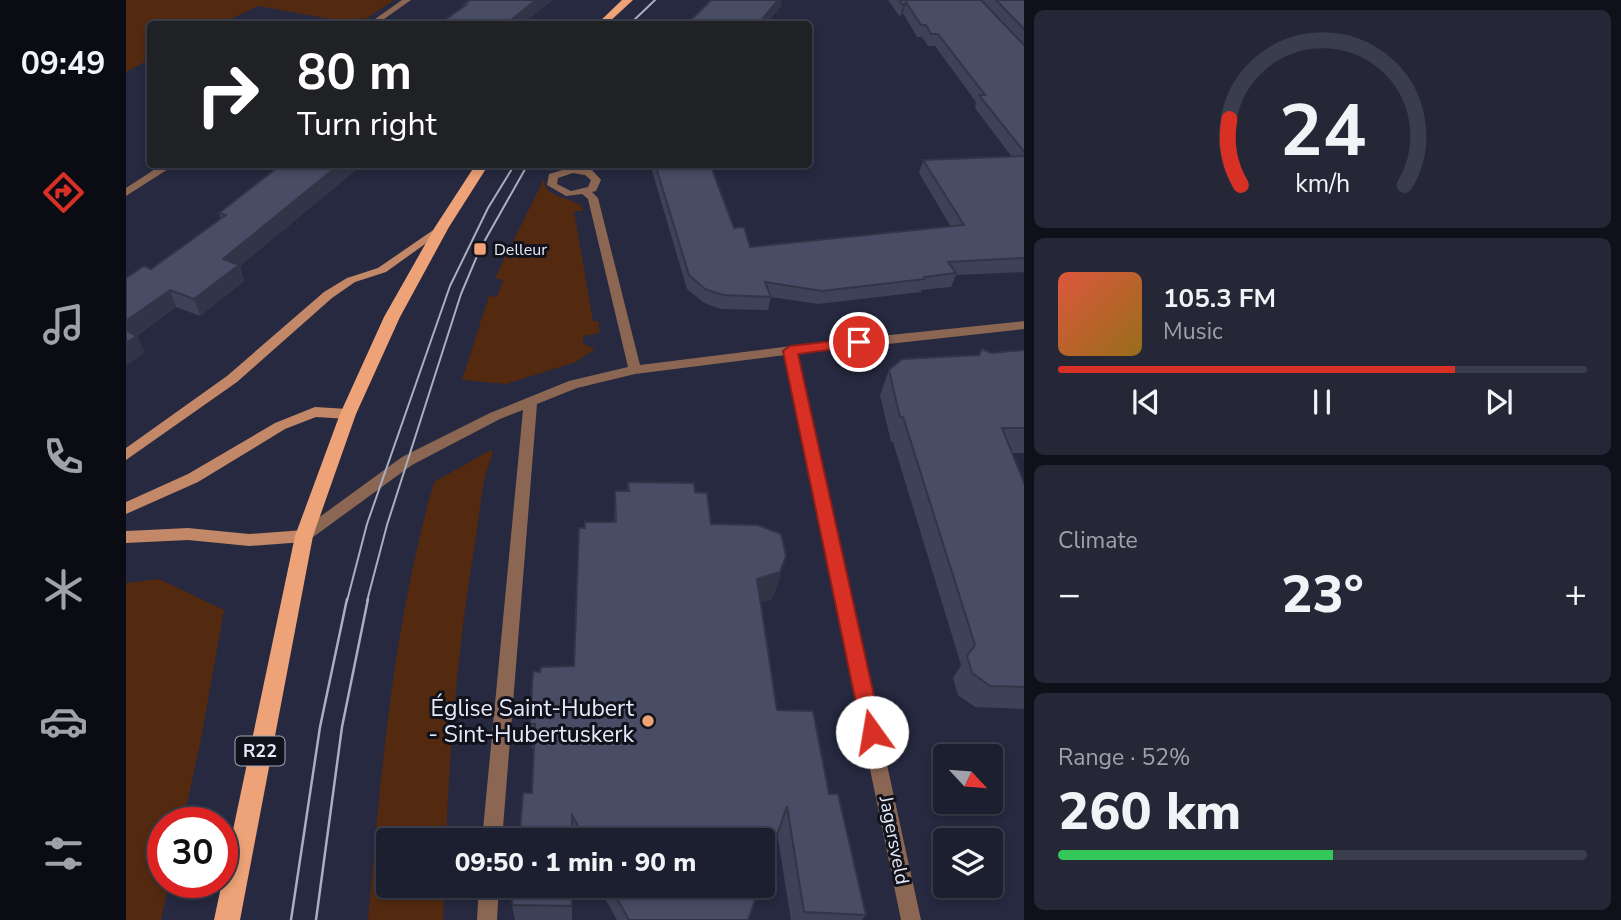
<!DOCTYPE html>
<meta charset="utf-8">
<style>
body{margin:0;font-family:"Nunito Sans",sans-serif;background:#252737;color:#f1f3f6;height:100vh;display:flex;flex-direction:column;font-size:26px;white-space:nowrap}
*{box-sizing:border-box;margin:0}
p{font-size:23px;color:#a0a2aa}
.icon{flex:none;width:38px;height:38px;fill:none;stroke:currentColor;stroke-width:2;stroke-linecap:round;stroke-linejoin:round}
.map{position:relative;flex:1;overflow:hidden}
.details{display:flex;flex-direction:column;gap:10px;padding:10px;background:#0f111a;width:597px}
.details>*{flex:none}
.banner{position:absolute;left:21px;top:21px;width:665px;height:147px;border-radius:7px;box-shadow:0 4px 10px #0003,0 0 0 2px #3a3d4b;background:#202124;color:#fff;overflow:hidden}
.needle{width:46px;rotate:116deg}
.fabs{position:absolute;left:807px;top:744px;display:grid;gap:14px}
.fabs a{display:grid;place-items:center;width:70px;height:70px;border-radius:7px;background:#1c1f2f;box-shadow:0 4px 10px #0003,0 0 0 2px #3a3d4b;font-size:35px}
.speed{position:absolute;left:21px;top:807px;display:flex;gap:14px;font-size:35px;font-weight:700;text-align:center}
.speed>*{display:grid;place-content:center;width:91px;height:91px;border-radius:50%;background:#1c1f2f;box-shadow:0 4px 10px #0003,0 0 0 2px #3a3d4b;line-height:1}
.speed .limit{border:10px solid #d22;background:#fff;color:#111}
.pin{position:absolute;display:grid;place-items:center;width:60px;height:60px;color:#fff;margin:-30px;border:4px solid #fff;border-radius:50%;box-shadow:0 2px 7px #0007}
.me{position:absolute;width:77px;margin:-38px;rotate:347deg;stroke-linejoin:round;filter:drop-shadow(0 0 5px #0008)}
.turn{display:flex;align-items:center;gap:24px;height:147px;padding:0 35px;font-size:32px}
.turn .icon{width:91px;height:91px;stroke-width:2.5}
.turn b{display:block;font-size:49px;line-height:60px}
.big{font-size:52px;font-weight:800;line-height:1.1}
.details .widget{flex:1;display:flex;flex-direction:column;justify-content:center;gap:10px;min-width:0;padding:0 24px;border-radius:10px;background:#252737}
.details .dial{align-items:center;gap:0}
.dial svg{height:182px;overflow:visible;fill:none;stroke:#3a3d4b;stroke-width:7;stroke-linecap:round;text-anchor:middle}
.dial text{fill:#f1f3f6;stroke:none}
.song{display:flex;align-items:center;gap:21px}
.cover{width:84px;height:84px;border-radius:10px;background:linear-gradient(135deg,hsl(10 70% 55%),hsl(40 70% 35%))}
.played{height:7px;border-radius:4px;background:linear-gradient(90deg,#d93025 75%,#3a3d4b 75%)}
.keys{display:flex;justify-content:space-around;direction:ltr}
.heat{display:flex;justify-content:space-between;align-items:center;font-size:38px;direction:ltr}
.charge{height:10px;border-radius:5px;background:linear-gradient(90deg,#34c759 52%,#3a3d4b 0)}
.trip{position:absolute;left:250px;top:828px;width:399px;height:70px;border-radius:7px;background:#1c1f2f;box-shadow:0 4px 10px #0003,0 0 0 2px #3a3d4b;font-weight:800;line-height:70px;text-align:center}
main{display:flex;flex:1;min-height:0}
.dock{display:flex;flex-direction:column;width:126px;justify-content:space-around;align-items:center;background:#0b0c13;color:#a0a2aa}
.dock .icon{width:49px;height:49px}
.dock .active{color:#d93025}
.dock b{font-size:32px;color:#f1f3f6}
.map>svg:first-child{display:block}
.green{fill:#532a0f}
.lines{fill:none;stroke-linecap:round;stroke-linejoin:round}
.minor{fill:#8b6753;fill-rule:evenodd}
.secondary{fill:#c28867;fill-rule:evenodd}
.primary{fill:#eda277;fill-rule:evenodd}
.tram-far1{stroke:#abaebf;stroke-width:2}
.tram{stroke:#abaebf;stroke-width:2.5}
.wall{fill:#3e4157}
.shaded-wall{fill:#323547}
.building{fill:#484c65;stroke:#323547;stroke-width:2}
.route{fill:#d93025;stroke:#8d1f18;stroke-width:2}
.poi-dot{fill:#efa377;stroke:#11121c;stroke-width:2.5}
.labels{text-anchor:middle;stroke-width:6;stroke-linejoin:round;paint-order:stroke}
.far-poi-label{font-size:16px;fill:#e6e9f8;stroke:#11121c;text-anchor:start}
.shield{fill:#11121c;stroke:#a6a8b6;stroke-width:2}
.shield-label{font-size:18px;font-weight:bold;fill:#e6e9f8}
.street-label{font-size:19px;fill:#e6e9f8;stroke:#11121c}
.near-poi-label{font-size:23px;fill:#e6e9f8;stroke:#11121c;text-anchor:end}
</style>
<main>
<nav class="dock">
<b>09:49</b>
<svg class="icon active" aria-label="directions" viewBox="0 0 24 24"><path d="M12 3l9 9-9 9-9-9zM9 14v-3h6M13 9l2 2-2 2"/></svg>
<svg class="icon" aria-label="music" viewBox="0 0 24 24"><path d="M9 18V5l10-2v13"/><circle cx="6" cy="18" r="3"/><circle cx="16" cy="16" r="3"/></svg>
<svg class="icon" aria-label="phone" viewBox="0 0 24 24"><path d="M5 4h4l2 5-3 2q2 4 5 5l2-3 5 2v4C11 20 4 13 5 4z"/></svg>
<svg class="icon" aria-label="climate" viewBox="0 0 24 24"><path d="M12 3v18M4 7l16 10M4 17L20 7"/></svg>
<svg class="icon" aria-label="car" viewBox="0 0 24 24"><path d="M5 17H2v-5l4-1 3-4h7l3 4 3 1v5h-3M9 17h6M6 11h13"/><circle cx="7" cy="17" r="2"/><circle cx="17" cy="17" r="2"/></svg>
<svg class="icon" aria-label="filters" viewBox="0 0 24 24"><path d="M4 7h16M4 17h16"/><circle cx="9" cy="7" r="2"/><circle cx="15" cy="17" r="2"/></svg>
</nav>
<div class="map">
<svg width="899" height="920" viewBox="0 0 899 920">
<rect width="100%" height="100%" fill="#26293f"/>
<g class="green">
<path d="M0,0H268L232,24L132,6L94,24H24V59L0,72Z"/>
<path d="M418,179C418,199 445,196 456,207L457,211H448L467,321H472L474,333L458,336L456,343L469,349L450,362L380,384L336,380L363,296L371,297L377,280L369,278Z"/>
<path d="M365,450L367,453C356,478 354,510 350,537C333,637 324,739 320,840H262V886H318L317,920H242C255,772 267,625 308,482Z"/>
<path d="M33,579L98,610L74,744L57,822H37V882H43L35,920H0V583Z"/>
</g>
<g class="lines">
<g class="minor">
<path d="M276,0H285L251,24H242Z"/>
<path d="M37,164H50L0,196V188Z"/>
<path d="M447,167L466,170L475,180L470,191L466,192L472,198L514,365L706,341L899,321V329L671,354L795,920H775L659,355L509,374L451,388L411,404L376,840H356L397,410L374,419L286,465L183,540L178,542L173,540L170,536L173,532L276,457L364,413L443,381L502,367L462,199L456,194L440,196L421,185L423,174ZM447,173L459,175L465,180L462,187L445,191L431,184L432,178Z"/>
<path d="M353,886H373L371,920H351Z"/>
</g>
<g class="secondary">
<path d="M316,224L320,225V229L260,272L229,282L206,298L111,382L0,460V448L101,376L198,292L221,278L252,268Z"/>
<path d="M189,407L222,409L229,414L222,419L190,417L159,429L72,482L0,514V502L62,474L149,423Z"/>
<path d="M62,528L123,534L178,530L183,532L186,536L183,540L178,542L123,546L62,540L0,543V531Z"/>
</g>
<g class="primary">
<path d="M496,0H507L481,24H471Z"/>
<path d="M350,164H363L323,227L274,317L230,414L187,536L114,920H88L169,536L214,414L258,317L309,227Z"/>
</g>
<g class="tram-far1">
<path d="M504,24L529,0"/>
<path d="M221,601L241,524L324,286L362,208L389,164"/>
<path d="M241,601L261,525L335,294L354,249L402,164"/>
</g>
<g class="tram">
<path d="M165,920L194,727L221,599"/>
<path d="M190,920L216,727L242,599"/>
</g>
</g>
<g class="wall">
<path d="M762,0H899V272L830,275L825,287L795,290V292L692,304L645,297L642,310L595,309L578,303L561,289L524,164H584L608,228L624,247L825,227L793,173L797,160L886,157L849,108L850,102L809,46H802L796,37H791L777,13L774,17Z"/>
<path d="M156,164H237L114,266L118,281L74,316L50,307L11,336L19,353L0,365V278L25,269L95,219L93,213Z"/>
<path d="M899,350V453H886L899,485V709L849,707L832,695L827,678L835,665L767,442H765L754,395L763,370L853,355Z"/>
<path d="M502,482L569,492L585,524L652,584L646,599L634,603L651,710L703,794L740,915L736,920H665L651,833L637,840H448L446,837L394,831L406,793L408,749H406L404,724L414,672L448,666L459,528L488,522L489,491H501Z"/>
<path d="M446,886V920H389L386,905Z"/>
<path d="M472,886H634L622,920H491Z"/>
</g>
<g class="shaded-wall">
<path d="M410,0H427L397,24H380Z"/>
<path d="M652,0H656L655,7L640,24H632Z"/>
<path d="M780,2L777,13L774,17L777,5Z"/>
<path d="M214,164H237L114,266L118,281L74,316L68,299L97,259Z"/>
<path d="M44,290L50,307L3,341L11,336L19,353L0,365V321Z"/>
<path d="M660,556L652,584L646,599L623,606L631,579Z"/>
</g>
<g class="building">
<path d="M344,0H410L380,24H313L340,5H337Z"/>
<path d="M585,0H652L632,24H561Z"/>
<path d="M773,0H855L899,46V153L853,95H859L812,34H805L800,25H795L780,2L777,5Z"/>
<path d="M870,0H899V30Z"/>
<path d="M899,156V258L822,262L830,273L798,277L799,279L696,291L639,282L645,297L597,295L579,289L563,275L529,164H584L608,228L618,227L624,247L838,225L797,160Z"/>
<path d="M156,164H214L97,259L113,265L68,299L44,290L0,321V278L18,266L25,269L100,215L93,213Z"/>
<path d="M0,330L11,336L0,343Z"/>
<path d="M856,349L865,353L899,350V428H876L899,485V687L864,686L846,673L841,656L849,645L777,417H774L763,370L776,359L853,355Z"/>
<path d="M502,482L568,483L569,492L581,493L585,524L632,525L655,534L660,556L654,572L631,579L651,710L687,711L703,794H712L740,915L678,912L661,806L637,876V840H460L446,815V840H390V831H394L397,793H406L409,724H404L407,671L414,672L415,667L448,666L453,528H459V522H490L489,491H503Z"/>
<path d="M387,886H446V906L386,905Z"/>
<path d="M484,886H634L622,920H503Z"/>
</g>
<path class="route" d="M733,338L740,342L738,345L672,354L756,732L753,739L746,742L739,739L736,732L657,351L664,346Z"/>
<g class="poi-dot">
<rect x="347" y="242" width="14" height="14" rx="3.5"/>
<circle cx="522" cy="721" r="7"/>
</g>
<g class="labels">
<g class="far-poi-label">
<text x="368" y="255">Delleur</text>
</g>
<rect class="shield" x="109.5" y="736.5" width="49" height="29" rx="5"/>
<g class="shield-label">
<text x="134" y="757">R22</text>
</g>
<g class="street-label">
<text transform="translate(769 840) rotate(79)" y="7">Jagersveld</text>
</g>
<g class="near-poi-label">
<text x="508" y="716">Église Saint-Hubert<tspan x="508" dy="26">- Sint-Hubertuskerk</tspan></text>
</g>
</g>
</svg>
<div class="fabs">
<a><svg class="needle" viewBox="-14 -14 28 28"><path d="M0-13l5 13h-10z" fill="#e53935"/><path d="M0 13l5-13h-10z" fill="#a0a2aa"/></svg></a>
<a><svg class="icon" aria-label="layers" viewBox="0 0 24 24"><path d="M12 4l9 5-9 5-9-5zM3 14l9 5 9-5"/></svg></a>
</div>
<div class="speed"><div class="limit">30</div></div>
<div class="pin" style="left:733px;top:342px;background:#d93025"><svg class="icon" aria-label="arrive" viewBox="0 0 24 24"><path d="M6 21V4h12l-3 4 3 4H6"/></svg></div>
<svg class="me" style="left:746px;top:732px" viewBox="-20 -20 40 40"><circle r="19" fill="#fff"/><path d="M0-13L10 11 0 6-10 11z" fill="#d93025"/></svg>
<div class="trip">09:50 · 1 min · 90 m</div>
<div class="banner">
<div class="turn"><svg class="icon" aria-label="right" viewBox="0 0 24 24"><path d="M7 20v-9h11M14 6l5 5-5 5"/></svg><div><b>80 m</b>Turn right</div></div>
</div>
</div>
<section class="details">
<div class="widget dial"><svg viewBox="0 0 100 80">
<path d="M14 69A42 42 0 1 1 86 69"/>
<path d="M14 69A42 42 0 0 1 9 40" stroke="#d93025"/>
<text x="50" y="56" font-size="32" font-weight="700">24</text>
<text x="50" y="72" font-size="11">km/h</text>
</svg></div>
<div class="widget">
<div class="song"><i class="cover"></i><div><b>105.3 FM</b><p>Music</p></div></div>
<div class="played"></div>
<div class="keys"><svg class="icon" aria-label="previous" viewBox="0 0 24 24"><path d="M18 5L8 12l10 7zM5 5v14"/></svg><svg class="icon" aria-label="pause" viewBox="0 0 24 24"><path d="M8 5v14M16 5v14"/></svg><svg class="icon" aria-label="next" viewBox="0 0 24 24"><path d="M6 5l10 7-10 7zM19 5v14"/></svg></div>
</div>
<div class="widget"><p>Climate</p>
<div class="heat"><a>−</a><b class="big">23°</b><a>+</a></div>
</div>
<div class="widget"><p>Range · 52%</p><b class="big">260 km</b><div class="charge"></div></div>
</section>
</main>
